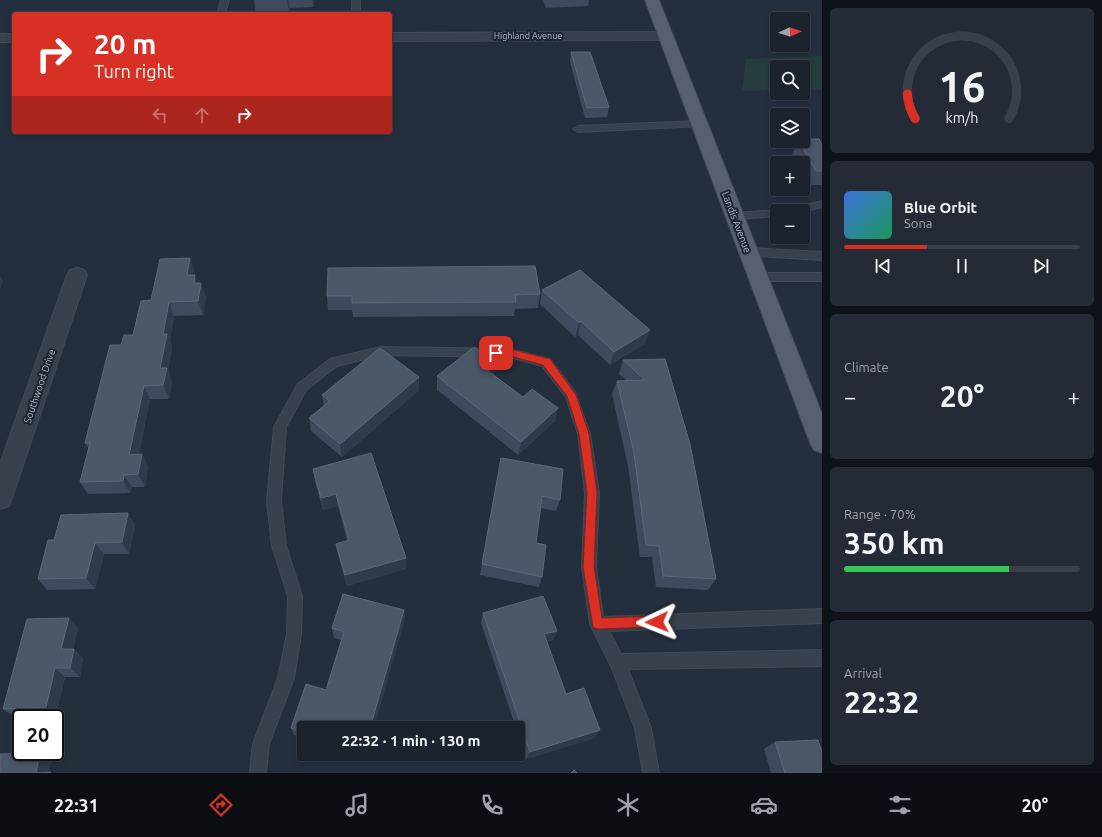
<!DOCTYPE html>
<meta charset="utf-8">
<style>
body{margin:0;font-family:Ubuntu,sans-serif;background:#242b36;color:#f1f3f6;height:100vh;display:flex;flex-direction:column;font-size:15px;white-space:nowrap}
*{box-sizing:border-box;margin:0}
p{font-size:13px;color:#a0a4aa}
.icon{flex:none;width:22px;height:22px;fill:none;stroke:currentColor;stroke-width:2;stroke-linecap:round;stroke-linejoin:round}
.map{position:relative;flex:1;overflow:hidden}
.details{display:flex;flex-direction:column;gap:8px;padding:8px;background:#0f1319;width:280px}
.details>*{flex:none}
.guide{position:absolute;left:12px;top:12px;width:380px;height:122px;border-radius:4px;box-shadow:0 2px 6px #0003,0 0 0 1px #39404a;background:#d93025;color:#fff;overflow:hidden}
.needle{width:26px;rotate:86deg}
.fabs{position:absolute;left:770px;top:12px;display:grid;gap:8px}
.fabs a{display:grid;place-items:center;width:40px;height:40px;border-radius:4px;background:#1b232e;box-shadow:0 2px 6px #0003,0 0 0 1px #39404a;font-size:20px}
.speed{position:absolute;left:12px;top:709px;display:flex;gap:8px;font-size:20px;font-weight:700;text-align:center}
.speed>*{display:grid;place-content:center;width:52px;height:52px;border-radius:50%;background:#1b232e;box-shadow:0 2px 6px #0003,0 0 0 1px #39404a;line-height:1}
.speed .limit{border:2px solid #111;border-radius:6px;background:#fff;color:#111}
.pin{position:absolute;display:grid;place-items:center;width:34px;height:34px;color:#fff;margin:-17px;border-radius:8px;box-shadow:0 2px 6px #0006}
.me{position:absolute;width:44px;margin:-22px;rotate:268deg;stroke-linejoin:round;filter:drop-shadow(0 0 3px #0008)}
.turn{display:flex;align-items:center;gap:14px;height:84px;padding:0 16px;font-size:18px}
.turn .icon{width:52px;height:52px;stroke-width:2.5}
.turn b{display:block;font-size:28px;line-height:34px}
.lanes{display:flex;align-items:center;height:38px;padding:0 16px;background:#0003;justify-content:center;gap:20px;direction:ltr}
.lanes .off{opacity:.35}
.big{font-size:30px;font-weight:700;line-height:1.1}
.details .card{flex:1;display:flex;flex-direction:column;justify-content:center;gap:6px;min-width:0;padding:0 14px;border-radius:6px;background:#242b36}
.details .dial{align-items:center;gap:0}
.dial svg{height:104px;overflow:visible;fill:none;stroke:#39404a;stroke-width:7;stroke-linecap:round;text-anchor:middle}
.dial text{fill:#f1f3f6;stroke:none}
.song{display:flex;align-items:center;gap:12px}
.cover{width:48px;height:48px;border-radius:6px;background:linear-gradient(135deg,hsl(220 70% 55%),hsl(150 70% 35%))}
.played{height:4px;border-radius:2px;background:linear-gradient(90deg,#d93025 35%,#39404a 35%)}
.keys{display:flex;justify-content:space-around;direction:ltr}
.heat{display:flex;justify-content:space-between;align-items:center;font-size:22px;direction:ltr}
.charge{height:6px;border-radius:3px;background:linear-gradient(90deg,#34c759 70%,#39404a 0)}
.trip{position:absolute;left:297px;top:721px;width:228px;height:40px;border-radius:4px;background:#1b232e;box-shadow:0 2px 6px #0003,0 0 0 1px #39404a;font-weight:700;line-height:40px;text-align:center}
.tabs{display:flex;height:64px;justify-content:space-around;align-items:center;background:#0b0e12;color:#a0a4aa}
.tabs .icon{width:28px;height:28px}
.tabs .on{color:#d93025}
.tabs b{font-size:18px;color:#f1f3f6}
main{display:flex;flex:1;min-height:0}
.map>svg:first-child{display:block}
.green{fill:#263c3f}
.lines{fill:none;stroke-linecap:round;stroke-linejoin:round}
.lane-casing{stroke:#414a57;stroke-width:2}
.street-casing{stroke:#414a57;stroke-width:2}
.primary-casing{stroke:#414a57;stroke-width:2}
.lane{fill:#38414e;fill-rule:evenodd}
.street{fill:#38414e;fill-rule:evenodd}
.primary{fill:#56606e;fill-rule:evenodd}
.wall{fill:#3f4b5c}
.shaded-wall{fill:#2f3b4b}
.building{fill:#4b5868;stroke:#5c6777}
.route{fill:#d93025;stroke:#8d1f18}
.labels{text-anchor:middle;stroke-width:4;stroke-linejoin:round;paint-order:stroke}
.far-street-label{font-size:9px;fill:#b4bcc9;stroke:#1d2633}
.street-label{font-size:10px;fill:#b4bcc9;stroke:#1d2633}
</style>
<main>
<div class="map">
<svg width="822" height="773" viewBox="0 0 822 773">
<rect width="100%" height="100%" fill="#242f3e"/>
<path class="green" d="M822,56V90H803V67H777V90L742,91L746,59Z"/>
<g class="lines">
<defs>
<g id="lane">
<path d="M221,0H229L225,14H217Z"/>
<rect x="352" y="0" width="8" height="14"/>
<path d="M699,121L703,124L702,126L578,132L573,129L578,126Z"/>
<path d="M822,201V207L803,212L789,211L790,209Z"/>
<path d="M777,210L781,211H777V216L734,219L729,216L734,213Z"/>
<path d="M748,248L822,252V260L744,255L743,252L744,249Z"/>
<path d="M758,273H822V281H758L754,280L753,277L754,274Z"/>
<path d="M381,347L510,349L550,359L575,392L590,434L599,493L596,567L603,617L822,609V623L609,631L621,654L822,650V666L628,669L651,728L659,773H643L635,728L611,666L590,624L582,567L585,493L578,434L566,397L542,366L510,357L381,355L337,366L306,390L286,427L281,501L286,546L302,596L301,634L294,678L269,744L266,773H250L253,744L278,678L287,634L288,596L272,546L267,501L274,427L298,384L330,359Z"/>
</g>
<g id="street">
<path d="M665,32L670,33L672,36L670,39L665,40L390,41V33Z"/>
<rect x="0" y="34" width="14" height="8"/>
<path d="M77,268L84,270L87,275L12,498L9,506L0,509V464L67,275L70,270Z"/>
</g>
<path id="primary" d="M645,0H659L822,414V453L814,450L810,443Z"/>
</defs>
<use href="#lane" class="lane-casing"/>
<use href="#street" class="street-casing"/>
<use href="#primary" class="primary-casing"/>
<use href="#lane" class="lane"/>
<use href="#street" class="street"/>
<use href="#primary" class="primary"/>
</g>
<g class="wall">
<path d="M254,0H314L313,7L290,8L289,14H256Z"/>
<path d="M543,0H589L588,6L546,8Z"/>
<path d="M571,52L609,107L607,117L585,118L570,62Z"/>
<path d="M798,141L822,145V185H809L803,175V163H797L792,154Z"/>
<path d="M195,272L194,275L198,283H201L206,297L203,315L174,316L170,340L172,348L168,370L172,381L169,399H150L139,454H142L148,467L145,487H132L130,493L88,494L80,482L89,449L85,443L121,345L133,335Z"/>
<path d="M542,290L645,344L610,365L578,335L575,337L540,304Z"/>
<path d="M540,294L538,308L515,309L514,316L353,317L352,310H328L327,296Z"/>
<path d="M665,359L716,579L708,590L656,587L652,557H640L628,466L612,394L617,381L626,380L619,374L623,360Z"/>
<path d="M437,376H495L555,421L518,455L437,390Z"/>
<path d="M419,390L342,457L311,431L309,418L324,406L322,395Z"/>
<path d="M501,458L560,500L556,511L541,508L536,543L542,577L539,587L480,575Z"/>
<path d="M313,469L406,558V569L347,586L338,555L336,544L347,541L338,506L323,510L315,481Z"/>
<path d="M128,513L135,525L129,554H104L95,589L47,590L38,579Z"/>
<path d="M404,610L405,620L304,728V738L294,735L291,728L326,690L342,640L334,638L332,628Z"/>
<path d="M483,613L557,631L553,640L547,642L566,694L595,738L526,759L518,734V728H516L481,623Z"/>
<path d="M78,628L73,649L83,658L80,677H65L56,715L15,717L3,709Z"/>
<path d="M775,742L822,773H771L764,749Z"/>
<path d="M358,754H366V756Z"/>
</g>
<g class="shaded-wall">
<path d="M287,0H289L290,8L289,14Z"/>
<path d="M312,0H314L313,7Z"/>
<path d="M190,258L195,272L192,289L187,275Z"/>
<path d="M195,275L200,289L194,283Z"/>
<path d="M0,276L3,281L0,290Z"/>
<path d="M201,283L206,297L203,315L198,301Z"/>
<path d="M169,302L174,316L170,340L172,348L168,370L172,381L169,399L163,385L160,368L163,334Z"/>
<path d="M581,321L578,335L575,337L579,323Z"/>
<path d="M650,330L645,344L610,365L614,352Z"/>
<path d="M496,364L494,378L488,371Z"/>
<path d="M419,377V390L342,457L340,444Z"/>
<path d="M144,386L150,399L136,467L129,455Z"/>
<path d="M558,408L555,421L518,455L521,442Z"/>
<path d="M142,454L148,467L145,487L138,474Z"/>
<path d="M124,475L132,487L130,493L123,481Z"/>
<path d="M336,494L338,506L323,510L321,498Z"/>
<path d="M128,513L135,525L129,554L122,542Z"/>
<path d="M95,543L104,554L95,589L86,578Z"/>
<path d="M406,558V569L347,586L345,575Z"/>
<path d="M404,610L405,620L374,728H370Z"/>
<path d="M69,618L78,628L71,659L61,649Z"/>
<path d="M557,631L553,640L540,644L544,634Z"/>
<path d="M74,649L83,658L80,677L70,668Z"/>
<path d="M55,668L65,677L56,715L46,707Z"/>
<path d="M600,730L595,738L526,759L530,752Z"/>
<path d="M40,753L52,760L48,773H36Z"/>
</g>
<g class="building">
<path d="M571,52H590L609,107L587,108Z"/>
<path d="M803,139H819L822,145V171H816L799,141H803Z"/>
<path d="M190,258L187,275H195L194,283H201L198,301L169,302L163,334H167L160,368H167L163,385L144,386L129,455L142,454L138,474L124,475L123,481L80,482L90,443H85L110,345H121L124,335H133L141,301L151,300L160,259Z"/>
<path d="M535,266L540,294L515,295L516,302L352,303V296H327L328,268Z"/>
<path d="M580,270L650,330L614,352L581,321L579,323L542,290Z"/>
<path d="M474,347L496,364L488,371L523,397L532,389L558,408L521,442L437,376Z"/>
<path d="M380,348L419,377L340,444L309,418L330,401L322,395Z"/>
<path d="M665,359L690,444L716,579L663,576L659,546L646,545L634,453L617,381L645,380L623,360Z"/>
<path d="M371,453L406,558L345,575L336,544L349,540L336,494L321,498L313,469Z"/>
<path d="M501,458L563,469L560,500L542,496L536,543L546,545L542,577L482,564Z"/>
<path d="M128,513L122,542L95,543L86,578L38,579L48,540H54L61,515Z"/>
<path d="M343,594L404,610L370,728H304V732L291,728L306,684L326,690L344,632L332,628Z"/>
<path d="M543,596L557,631L544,634L566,694L584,688L600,730L530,752L483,613Z"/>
<path d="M69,618L61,649H74L70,668H55L46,707L3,709L27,619Z"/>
<path d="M818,740L822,752V773H785L775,742Z"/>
<path d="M40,753L36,773L51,772L50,773H0V754Z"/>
<path d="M574,770L577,773H571Z"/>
</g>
<path class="route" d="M496,349H510L550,359L576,395L589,434L597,493L594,567L602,618L657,616L661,618L663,622L661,625L657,627L597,629L593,627L583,567L587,493L579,434L567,396L543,365L510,356L493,355L492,353L493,350Z"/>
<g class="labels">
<g class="far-street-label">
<text x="528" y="39">Highland Avenue</text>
</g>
<g class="street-label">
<text transform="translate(737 222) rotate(69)" y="4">Landis Avenue</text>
<text transform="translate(39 386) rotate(-71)" y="4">Southwood Drive</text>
</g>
</g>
</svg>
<div class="fabs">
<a><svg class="needle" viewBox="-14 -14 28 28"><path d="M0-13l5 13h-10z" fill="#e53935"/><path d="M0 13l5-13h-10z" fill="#a0a4aa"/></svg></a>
<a><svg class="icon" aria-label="search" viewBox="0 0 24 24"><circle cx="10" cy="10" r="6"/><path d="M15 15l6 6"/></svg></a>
<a><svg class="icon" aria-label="layers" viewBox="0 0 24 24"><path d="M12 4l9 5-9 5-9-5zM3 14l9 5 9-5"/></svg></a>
<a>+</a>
<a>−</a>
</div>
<div class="speed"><div class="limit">20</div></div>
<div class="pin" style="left:496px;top:353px;background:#d93025"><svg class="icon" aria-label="arrive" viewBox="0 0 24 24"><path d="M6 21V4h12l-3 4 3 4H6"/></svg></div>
<svg class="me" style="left:657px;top:622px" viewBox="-20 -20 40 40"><path d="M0-17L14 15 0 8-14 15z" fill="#d93025" stroke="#fff" stroke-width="4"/></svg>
<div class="trip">22:32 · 1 min · 130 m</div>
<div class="guide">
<div class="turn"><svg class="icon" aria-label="right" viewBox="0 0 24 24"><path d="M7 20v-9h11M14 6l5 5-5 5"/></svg><div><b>20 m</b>Turn right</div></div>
<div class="lanes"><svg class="icon off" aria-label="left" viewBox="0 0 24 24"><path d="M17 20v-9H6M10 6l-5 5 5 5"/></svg><svg class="icon off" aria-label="ahead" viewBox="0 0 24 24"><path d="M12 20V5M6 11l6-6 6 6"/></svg><svg class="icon" aria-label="right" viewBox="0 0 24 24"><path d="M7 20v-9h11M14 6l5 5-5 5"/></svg></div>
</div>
</div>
<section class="details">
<div class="card dial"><svg viewBox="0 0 100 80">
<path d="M14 69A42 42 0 1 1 86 69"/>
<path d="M14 69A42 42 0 0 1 8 50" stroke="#d93025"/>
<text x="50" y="56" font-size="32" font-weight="700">16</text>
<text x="50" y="72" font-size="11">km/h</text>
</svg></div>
<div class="card">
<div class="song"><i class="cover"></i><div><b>Blue Orbit</b><p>Sona</p></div></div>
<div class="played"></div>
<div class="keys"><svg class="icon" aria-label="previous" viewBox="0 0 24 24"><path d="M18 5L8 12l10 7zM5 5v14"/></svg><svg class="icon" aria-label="pause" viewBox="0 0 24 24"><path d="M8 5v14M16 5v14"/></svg><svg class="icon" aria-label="next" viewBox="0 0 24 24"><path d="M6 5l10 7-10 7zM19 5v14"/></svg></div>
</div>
<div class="card"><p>Climate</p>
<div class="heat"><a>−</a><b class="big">20°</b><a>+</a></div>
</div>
<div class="card"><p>Range · 70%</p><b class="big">350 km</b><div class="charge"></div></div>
<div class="card"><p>Arrival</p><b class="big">22:32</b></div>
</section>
</main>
<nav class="tabs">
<b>22:31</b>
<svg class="icon on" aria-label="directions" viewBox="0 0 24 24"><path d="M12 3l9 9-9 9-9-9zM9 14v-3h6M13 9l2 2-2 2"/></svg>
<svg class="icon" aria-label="music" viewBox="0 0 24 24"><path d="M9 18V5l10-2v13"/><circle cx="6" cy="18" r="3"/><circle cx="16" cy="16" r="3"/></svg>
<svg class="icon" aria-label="phone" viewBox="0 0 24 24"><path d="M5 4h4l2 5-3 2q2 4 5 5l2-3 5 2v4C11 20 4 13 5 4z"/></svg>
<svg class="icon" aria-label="climate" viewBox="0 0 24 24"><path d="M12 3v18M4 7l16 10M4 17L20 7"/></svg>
<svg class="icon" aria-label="car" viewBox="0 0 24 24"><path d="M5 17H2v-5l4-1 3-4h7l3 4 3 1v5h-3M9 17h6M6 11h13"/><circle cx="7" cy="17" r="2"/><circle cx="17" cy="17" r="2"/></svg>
<svg class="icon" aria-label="filters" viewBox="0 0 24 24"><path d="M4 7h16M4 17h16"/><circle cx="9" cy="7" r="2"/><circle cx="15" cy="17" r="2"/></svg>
<b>20°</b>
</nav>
